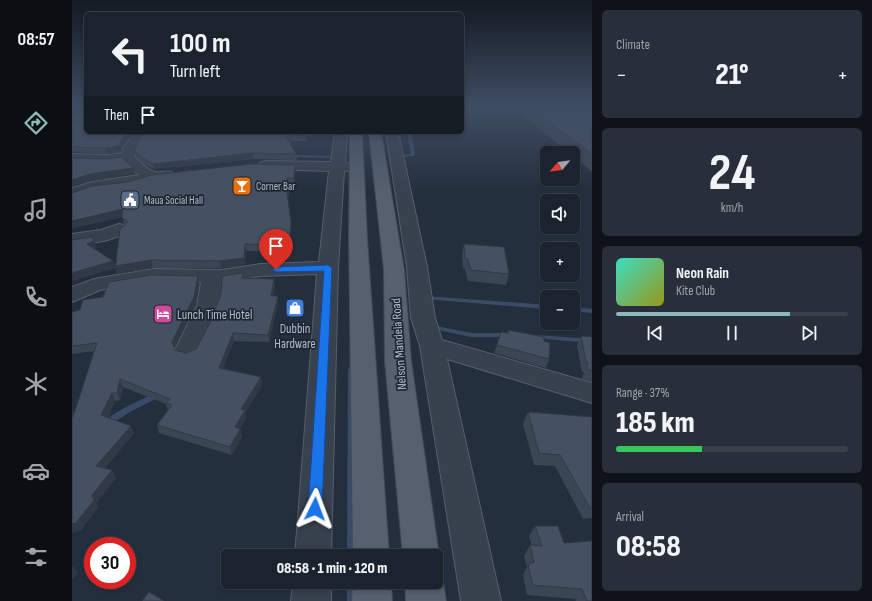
<!DOCTYPE html>
<meta charset="utf-8">
<style>
body{margin:0;font-family:"Sofia Sans Condensed",sans-serif;background:#282f3a;color:#f1f3f6;height:100vh;display:flex;flex-direction:column;font-size:15px;white-space:nowrap}
*{box-sizing:border-box;margin:0}
p{font-size:13px;color:#a0a4aa}
.icon{flex:none;width:22px;height:22px;fill:none;stroke:currentColor;stroke-width:2;stroke-linecap:round;stroke-linejoin:round}
.map{position:relative;flex:1;overflow:hidden}
.side{display:flex;flex-direction:column;gap:10px;padding:10px;background:#0f1319;width:280px}
.side>*{flex:none}
.top-card{position:absolute;left:12px;top:12px;width:380px;height:122px;border-radius:6px;box-shadow:0 2px 6px #0003,0 0 0 1px #39404a;background:#1b232e;color:#f1f3f6;overflow:hidden}
.needle{width:26px;rotate:241deg}
.controls{position:absolute;left:468px;top:146px;display:grid;gap:8px}
.controls a{display:grid;place-items:center;width:40px;height:40px;border-radius:6px;background:#1b232e;box-shadow:0 2px 6px #0003,0 0 0 1px #39404a;font-size:20px}
.speed{position:absolute;left:12px;top:537px;display:flex;gap:8px;font-size:20px;font-weight:700;text-align:center}
.speed>*{display:grid;place-content:center;width:52px;height:52px;border-radius:50%;background:#1b232e;box-shadow:0 2px 6px #0003,0 0 0 1px #39404a;line-height:1}
.speed .limit{border:6px solid #d22;background:#fff;color:#111}
.pin{position:absolute;display:grid;place-items:center;width:34px;height:34px;color:#fff;margin:-41px -17px;border-radius:50% 50% 50% 0;rotate:-45deg;box-shadow:0 0 4px #0007}
.pin .icon{rotate:45deg}
.me{position:absolute;width:44px;margin:-22px;rotate:3deg;stroke-linejoin:round;filter:drop-shadow(0 0 3px #0008)}
.turn{display:flex;align-items:center;gap:14px;height:84px;padding:0 20px;font-size:18px}
.turn .icon{width:52px;height:52px;stroke-width:2.5}
.turn b{display:block;font-size:28px;line-height:34px}
.then{display:flex;align-items:center;height:38px;padding:0 20px;background:#0003;gap:8px;font-size:15px}
.big{font-size:30px;font-weight:800;line-height:1.1}
.side .tile{flex:1;display:flex;flex-direction:column;justify-content:center;gap:6px;min-width:0;padding:0 14px;border-radius:6px;background:#282f3a}
.side .dial{align-items:center;gap:0}
.dial b{font-size:52px;line-height:1}
.song{display:flex;align-items:center;gap:12px}
.cover{width:48px;height:48px;border-radius:6px;background:linear-gradient(135deg,hsl(170 70% 55%),hsl(60 70% 35%))}
.played{height:4px;border-radius:2px;background:linear-gradient(90deg,#8bbbb9 75%,#39404a 75%)}
.keys{display:flex;justify-content:space-around;direction:ltr}
.heat{display:flex;justify-content:space-between;align-items:center;font-size:22px;direction:ltr}
.charge{height:6px;border-radius:3px;background:linear-gradient(90deg,#34c759 37%,#39404a 0)}
.trip{position:absolute;left:149px;top:549px;width:222px;height:40px;border-radius:6px;background:#1b232e;box-shadow:0 2px 6px #0003,0 0 0 1px #39404a;font-weight:800;line-height:40px;text-align:center}
main{display:flex;flex:1;min-height:0}
.tab-bar{display:flex;flex-direction:column;width:72px;justify-content:space-around;align-items:center;background:#0b0e12;color:#a0a4aa}
.tab-bar .icon{width:28px;height:28px}
.tab-bar .current{color:#8bbbb9}
.tab-bar b{font-size:18px;color:#f1f3f6}
.map>svg:first-child{display:block}
.lines{fill:none;stroke-linecap:round;stroke-linejoin:round}
.stream{fill:#394c67;fill-rule:evenodd}
.minor-casing{stroke:#565f6c;stroke-width:2}
.major-casing{stroke:#414a57;stroke-width:2}
.minor{fill:#38414e;fill-rule:evenodd}
.major{fill:#56606e;fill-rule:evenodd}
.wall{fill:#3b4654}
.shaded-wall{fill:#303945}
.building{fill:#455162;stroke:#303945}
.route{fill:#1a73e8;stroke:#114b97}
.labels{text-anchor:middle;stroke-width:3.5;stroke-linejoin:round;paint-order:stroke}
.far-poi-label{font-size:11px;fill:#b4bcc9;stroke:#1d2633;text-anchor:start}
.poi-label{font-size:13px;fill:#b4bcc9;stroke:#1d2633;text-anchor:start}
.street-label{font-size:13px;fill:#b4bcc9;stroke:#1d2633}
</style>
<main>
<nav class="tab-bar">
<b>08:57</b>
<svg class="icon current" aria-label="directions" viewBox="0 0 24 24"><path d="M12 3l9 9-9 9-9-9zM9 14v-3h6M13 9l2 2-2 2"/></svg>
<svg class="icon" aria-label="music" viewBox="0 0 24 24"><path d="M9 18V5l10-2v13"/><circle cx="6" cy="18" r="3"/><circle cx="16" cy="16" r="3"/></svg>
<svg class="icon" aria-label="phone" viewBox="0 0 24 24"><path d="M5 4h4l2 5-3 2q2 4 5 5l2-3 5 2v4C11 20 4 13 5 4z"/></svg>
<svg class="icon" aria-label="climate" viewBox="0 0 24 24"><path d="M12 3v18M4 7l16 10M4 17L20 7"/></svg>
<svg class="icon" aria-label="car" viewBox="0 0 24 24"><path d="M5 17H2v-5l4-1 3-4h7l3 4 3 1v5h-3M9 17h6M6 11h13"/><circle cx="7" cy="17" r="2"/><circle cx="17" cy="17" r="2"/></svg>
<svg class="icon" aria-label="filters" viewBox="0 0 24 24"><path d="M4 7h16M4 17h16"/><circle cx="9" cy="7" r="2"/><circle cx="15" cy="17" r="2"/></svg>
</nav>
<div class="map">
<svg width="520" height="601" viewBox="0 0 520 601">
<rect width="100%" height="100%" fill="#242f3e"/>
<g class="lines">
<g class="stream">
<path d="M335,132H339L343,155L341,156L324,157V155H325L339,154Z"/>
<path d="M216,155L266,156L268,157L266,158L217,157H216Z"/>
<path d="M354,296L475,305V309L352,299L351,298Z"/>
<path d="M501,307L520,309V313L501,311Z"/>
<path d="M359,325L399,333H434L436,334L437,335L436,336L434,337H399L357,328L356,327L357,326Z"/>
<path d="M464,335L520,339V343L462,338L461,337L462,336Z"/>
<path d="M277,368H281L282,370L285,556H275L276,370Z"/>
<path d="M85,392L87,393L88,395L87,397L56,413L38,425L35,426L32,425L31,423L32,421L50,409Z"/>
<rect x="275" y="582" width="10" height="19"/>
</g>
<defs>
<g id="minor">
<path d="M63,132H75L65,148L63,157C68,163 77,171 84,172C90,173 94,170 100,172L102,175L100,178L22,191L0,198V188L20,182L67,175L59,170L52,161L36,163L0,162V154L36,155L50,153L51,148Z"/>
<path d="M263,132H275L273,163L285,164L287,167L285,170L272,171L266,268L259,556H223L245,274L189,276L150,282C153,307 136,335 124,356L115,359L106,356L103,350L125,305L129,282L81,281L28,290L0,302V287L22,279L81,269L149,270L189,264L247,262L257,171L194,169L189,168L187,165L189,162L194,161L259,162Z"/>
<path d="M314,132H326L355,267L363,318L370,340L520,383V403L375,359L429,601H389L348,346L339,318L335,267Z"/>
<path d="M47,224L53,225L56,229C47,242 15,243 0,246V234L29,230Z"/>
<path d="M221,582H259V601H219Z"/>
</g>
<g id="major">
<path d="M278,132H290L295,238L317,556H281L277,238Z"/>
<path d="M297,132H309L332,270L339,361L367,556L364,564V556H331L313,361L312,270Z"/>
<path d="M364,568L371,582L374,601H334L333,582H364Z"/>
<path d="M281,582H319L320,601H280Z"/>
</g>
</defs>
<use href="#minor" class="minor-casing"/>
<use href="#major" class="major-casing"/>
<use href="#minor" class="minor"/>
<use href="#major" class="major"/>
</g>
<g class="wall">
<path d="M13,107L50,147L49,152L36,154L0,152V125L1,124L0,120Z"/>
<path d="M429,107H520V172L501,156V153H497L445,110L433,111Z"/>
<path d="M72,132L238,135H234V141H217L224,154L225,160L181,159L82,169L70,163L65,157L63,151Z"/>
<path d="M223,171L222,184H216L217,197H215L219,230L217,252L174,251L173,265L149,268H81L45,274L43,266L44,262L53,225L52,223L50,217L0,228V193Z"/>
<path d="M392,244L437,274L434,285L396,281L393,269H391L390,255Z"/>
<path d="M126,276L127,283L124,305L102,348L103,350L114,353L124,349L171,278L202,279L203,286L201,296H206V303L197,342L162,341L151,368L189,377L190,385L173,413L174,418L168,429L170,437L160,455L87,433L85,425L96,410L94,404L51,387L48,400L43,401L36,417L62,433L33,468L40,470L44,478L24,503L26,507L9,530L2,414L22,351L0,354V312L8,310L31,297Z"/>
<path d="M436,330L472,341L477,359L474,368L422,353L425,345L435,333Z"/>
<path d="M509,336L520,337V382L510,379L512,372H510L505,345Z"/>
<path d="M456,412L520,417V518L511,519L483,466L462,465L451,424Z"/>
<path d="M463,526L492,543L520,601H504L503,599L455,595L451,575L455,567L452,556L458,545L460,546L457,536Z"/>
</g>
<g class="shaded-wall">
<path d="M56,132H61L50,147L49,152L36,154L34,148L48,142Z"/>
<path d="M234,132H238V135H234V141Z"/>
<path d="M180,153L181,159L82,169L81,164Z"/>
<path d="M223,165V171L222,184V178Z"/>
<path d="M61,168L63,174L20,181L0,186V180L18,174Z"/>
<path d="M51,209L53,216L0,228V221Z"/>
<path d="M219,223V230L217,252V245Z"/>
<path d="M22,241L24,248L17,251L15,244Z"/>
<path d="M173,244L174,251L173,265L149,268L148,261Z"/>
<path d="M79,260L81,268L45,274L43,266H45L44,261Z"/>
<path d="M41,261L43,268L1,281L0,273Z"/>
<path d="M126,276L127,283L124,305L102,349L100,342Z"/>
<path d="M202,279L203,286L200,303L199,296Z"/>
<path d="M206,296V303L197,342L196,335Z"/>
<path d="M161,333L162,341L148,375L147,368Z"/>
<path d="M189,377L190,385L173,413L174,418L164,435L163,427L169,409Z"/>
<path d="M48,379L51,387L48,400L45,393Z"/>
<path d="M40,393L43,401L33,423L29,415Z"/>
<path d="M0,407L5,425L1,417L0,414Z"/>
<path d="M59,426L62,433L28,474L24,466Z"/>
<path d="M168,429L170,437L160,455L158,447Z"/>
<path d="M40,470L44,478L24,503L26,507L9,530L0,533V524L20,495Z"/>
<path d="M1,566L6,573L0,579V567Z"/>
</g>
<g class="building">
<path d="M13,107H14V132H56L48,142L47,146L34,148L0,147V137L3,136H0V125L7,121L0,120Z"/>
<path d="M458,107H520V154Z"/>
<path d="M72,132H234V135L214,136L224,154L180,153L81,164L69,157L63,151L65,143Z"/>
<path d="M50,157L61,168L18,174L0,180V158L34,159Z"/>
<path d="M180,164L223,165L222,178H215L217,190L215,191L219,223L217,245L173,244L172,258L148,261L79,260L43,266L45,260L44,261L48,229L56,222L50,217L51,209L0,221V193L20,186L56,182L79,175Z"/>
<path d="M21,237L22,241L15,244L41,261L0,273V240Z"/>
<path d="M392,244L432,247L437,274L399,270L396,259L393,258Z"/>
<path d="M171,273L170,278L202,279L199,296H206L196,335L161,333L147,368L189,377L169,409L173,410L163,427L168,429L158,447L85,425L100,405L94,403L98,399L48,379L45,393H40L29,415L59,426L24,466L40,470L20,495L22,500L4,523L0,524V414L1,417L25,343L0,346V312L8,310L11,300L31,297L37,282L79,275L126,276L122,297L100,342L103,350L114,353L124,349L138,323L149,294L150,276Z"/>
<path d="M436,330L472,337V341L478,343L477,359L425,345L429,332L437,333Z"/>
<path d="M509,336L520,337V371L515,369L516,362H514Z"/>
<path d="M456,412L520,417V507L518,508L488,455L467,453Z"/>
<path d="M463,526H486L492,543L520,541V601H515L510,589L461,585L456,565H458V562L462,563L458,545L470,546Z"/>
<path d="M77,592L92,601H70Z"/>
</g>
<linearGradient id="sky" x2="0" y2="1"><stop stop-color="#141a22"/><stop offset="0.56" stop-color="#3f4d63"/><stop offset="1" stop-color="#3f4d63" stop-opacity="0"/></linearGradient>
<rect width="520" height="191" fill="url(#sky)"/>
<path class="route" d="M256,265L260,268L250,509L248,514L243,516L238,514L236,509L252,271L204,272L200,270L204,267Z"/>
<defs>
<symbol id="bar-square" viewBox="-11 -11 22 22"><rect x="-9" y="-9" width="18" height="18" rx="4" fill="#e8710a" stroke="#1d2633"/><path d="M-6-5H6L.8 .8V4.5H3.5V6h-7V4.5H-.8V.8Z" fill="#fff"/></symbol>
<symbol id="civic-square" viewBox="-11 -11 22 22"><rect x="-9" y="-9" width="18" height="18" rx="4" fill="#5c6f8a" stroke="#1d2633"/><path d="M-.6-6.5H3V-4.5H.6V-3L4-1V1h2V6H-6V1h2V-1L-.6-3ZM-1.2 2.5V6h2.4V2.5Z" fill="#fff"/></symbol>
<symbol id="shop-square" viewBox="-11 -11 22 22"><rect x="-9" y="-9" width="18" height="18" rx="4" fill="#3f7fe0" stroke="#1d2633"/><path d="M-5-2.5h2.3a2.7 3.5 0 0 1 5.4 0H5L5.5 6h-11ZM-1.5-2.5h3a1.5 2.3 0 0 0-3 0Z" fill="#fff"/></symbol>
<symbol id="hotel-square" viewBox="-11 -11 22 22"><rect x="-9" y="-9" width="18" height="18" rx="4" fill="#d1479c" stroke="#1d2633"/><path d="M-6-4.5h1.5V1H6V5H4.5V3h-9V5H-6ZM-4 0a1.8 1.8 0 1 1 3.6 0ZM.5 0V-2.5h3Q6-2.5 6 0Z" fill="#fff"/></symbol>
</defs>
<g fill-rule="evenodd">
<use href="#bar-square" x="159" y="175" width="22" height="22"/>
<use href="#civic-square" x="47" y="189" width="22" height="22"/>
<use href="#shop-square" x="212" y="297" width="22" height="22"/>
<use href="#hotel-square" x="80" y="303" width="22" height="22"/>
</g>
<g class="labels">
<g class="far-poi-label">
<text x="184" y="190">Corner Bar</text>
<text x="72" y="204">Maua Social Hall</text>
</g>
<g class="poi-label">
<text x="105" y="319">Lunch Time Hotel</text>
<text x="223" y="333" text-anchor="middle">Dubbin<tspan x="223" dy="15">Hardware</tspan></text>
</g>
<g class="street-label">
<text transform="translate(326 344) rotate(-94)" y="5">Nelson Mandela Road</text>
</g>
</g>
</svg>
<div class="controls">
<a><svg class="needle" viewBox="-14 -14 28 28"><path d="M0-13l5 13h-10z" fill="#e53935"/><path d="M0 13l5-13h-10z" fill="#a0a4aa"/></svg></a>
<a><svg class="icon" aria-label="sound" viewBox="0 0 24 24"><path d="M4 9h4l5-4v14l-5-4H4zM17 9q2 3 0 6"/></svg></a>
<a>+</a>
<a>−</a>
</div>
<div class="speed"><div class="limit">30</div></div>
<div class="pin" style="left:204px;top:270px;background:#d93025"><svg class="icon" aria-label="arrive" viewBox="0 0 24 24"><path d="M6 21V4h12l-3 4 3 4H6"/></svg></div>
<svg class="me" style="left:243px;top:509px" viewBox="-20 -20 40 40"><path d="M0-17L14 15 0 8-14 15z" fill="#1a73e8" stroke="#fff" stroke-width="4"/></svg>
<div class="trip">08:58 · 1 min · 120 m</div>
<div class="top-card">
<div class="turn"><svg class="icon" aria-label="left" viewBox="0 0 24 24"><path d="M17 20v-9H6M10 6l-5 5 5 5"/></svg><div><b>100 m</b>Turn left</div></div>
<div class="then">Then<svg class="icon" aria-label="arrive" viewBox="0 0 24 24"><path d="M6 21V4h12l-3 4 3 4H6"/></svg></div>
</div>
</div>
<section class="side">
<div class="tile"><p>Climate</p>
<div class="heat"><a>−</a><b class="big">21°</b><a>+</a></div>
</div>
<div class="tile dial"><b>24</b><p>km/h</p></div>
<div class="tile">
<div class="song"><i class="cover"></i><div><b>Neon Rain</b><p>Kite Club</p></div></div>
<div class="played"></div>
<div class="keys"><svg class="icon" aria-label="previous" viewBox="0 0 24 24"><path d="M18 5L8 12l10 7zM5 5v14"/></svg><svg class="icon" aria-label="pause" viewBox="0 0 24 24"><path d="M8 5v14M16 5v14"/></svg><svg class="icon" aria-label="next" viewBox="0 0 24 24"><path d="M6 5l10 7-10 7zM19 5v14"/></svg></div>
</div>
<div class="tile"><p>Range · 37%</p><b class="big">185 km</b><div class="charge"></div></div>
<div class="tile"><p>Arrival</p><b class="big">08:58</b></div>
</section>
</main>
